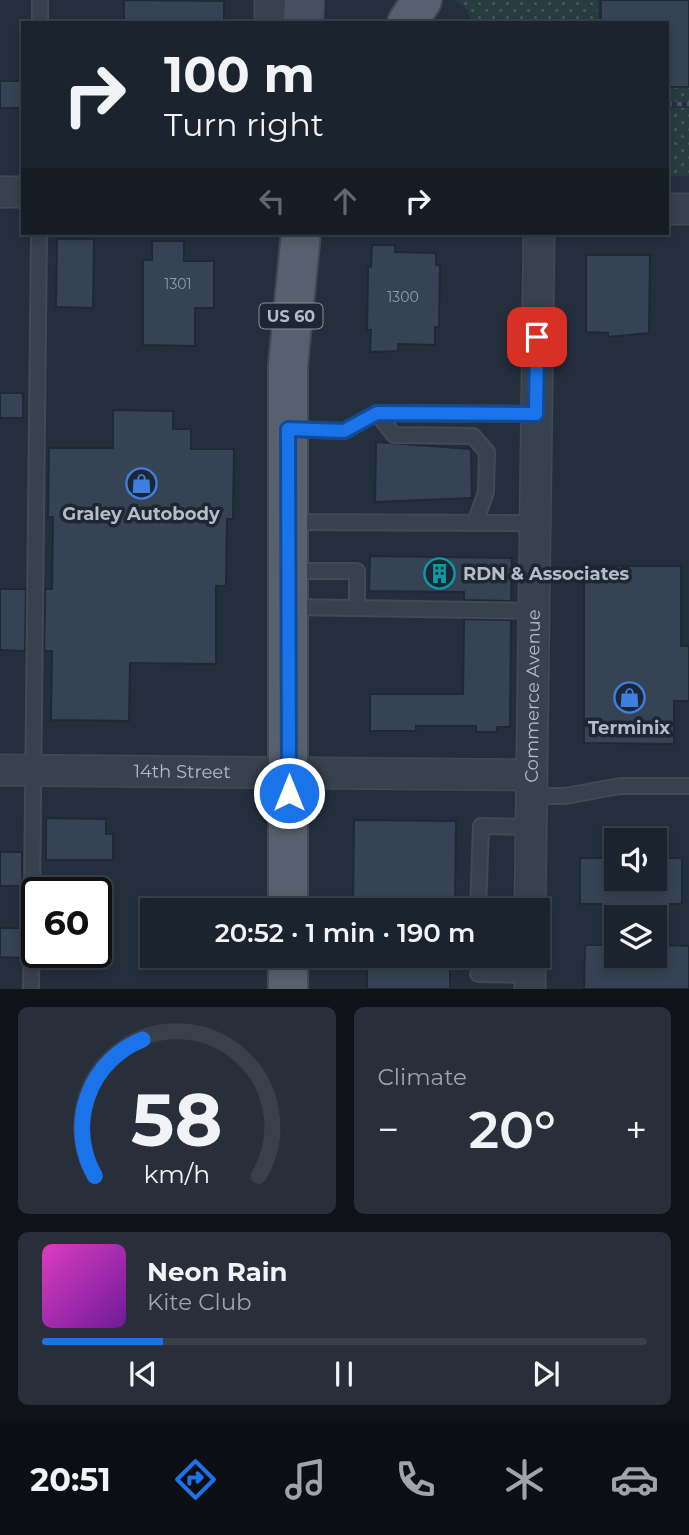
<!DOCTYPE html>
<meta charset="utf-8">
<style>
body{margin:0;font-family:Montserrat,sans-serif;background:#282f3a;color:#f1f3f6;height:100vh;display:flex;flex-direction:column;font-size:26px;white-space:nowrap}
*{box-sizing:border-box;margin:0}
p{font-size:23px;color:#a0a4aa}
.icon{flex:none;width:38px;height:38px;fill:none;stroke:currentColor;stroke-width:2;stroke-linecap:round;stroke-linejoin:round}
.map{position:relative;height:989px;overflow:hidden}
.details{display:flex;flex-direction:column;gap:18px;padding:18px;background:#0f1319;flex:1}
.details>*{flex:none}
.hud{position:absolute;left:21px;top:21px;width:648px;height:214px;border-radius:0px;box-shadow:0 4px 10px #0003,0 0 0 2px #39404a;background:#1b232e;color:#f1f3f6;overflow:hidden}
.tools{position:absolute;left:604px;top:828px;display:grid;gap:14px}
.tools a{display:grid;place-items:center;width:63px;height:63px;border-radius:0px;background:#1b232e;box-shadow:0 4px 10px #0003,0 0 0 2px #39404a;font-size:35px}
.speed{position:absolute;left:21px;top:877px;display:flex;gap:14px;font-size:35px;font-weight:700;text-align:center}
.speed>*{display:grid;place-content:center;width:91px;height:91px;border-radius:50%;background:#1b232e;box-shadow:0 4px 10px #0003,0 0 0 2px #39404a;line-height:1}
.speed .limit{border:4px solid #111;border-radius:10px;background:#fff;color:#111}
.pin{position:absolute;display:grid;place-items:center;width:60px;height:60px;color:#fff;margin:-30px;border-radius:14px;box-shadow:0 4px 10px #0006}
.me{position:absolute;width:77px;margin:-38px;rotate:0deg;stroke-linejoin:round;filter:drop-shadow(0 0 5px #0008)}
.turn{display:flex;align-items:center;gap:24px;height:147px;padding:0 28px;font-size:32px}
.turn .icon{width:91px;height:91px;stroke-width:2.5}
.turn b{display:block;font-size:49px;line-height:60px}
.lanes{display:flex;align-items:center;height:66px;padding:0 28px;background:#0003;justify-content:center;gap:35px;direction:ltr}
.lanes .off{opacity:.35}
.big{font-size:52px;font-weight:600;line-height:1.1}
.details .card{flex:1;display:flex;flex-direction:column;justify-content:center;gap:10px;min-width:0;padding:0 24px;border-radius:10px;background:#282f3a}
.details .dial{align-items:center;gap:0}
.dial svg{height:182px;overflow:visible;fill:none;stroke:#39404a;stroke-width:7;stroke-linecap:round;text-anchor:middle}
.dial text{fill:#f1f3f6;stroke:none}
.song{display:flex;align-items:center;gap:21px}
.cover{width:84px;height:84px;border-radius:10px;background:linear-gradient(135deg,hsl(310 70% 55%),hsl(280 70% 35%))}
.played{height:7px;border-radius:4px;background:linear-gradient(90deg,#1a73e8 20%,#39404a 20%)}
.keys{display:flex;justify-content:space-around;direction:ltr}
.heat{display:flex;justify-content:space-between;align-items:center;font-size:38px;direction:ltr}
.details .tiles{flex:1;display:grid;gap:18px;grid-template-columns:1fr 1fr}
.card:last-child{grid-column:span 2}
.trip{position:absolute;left:140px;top:898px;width:410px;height:70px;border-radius:0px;background:#1b232e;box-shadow:0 4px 10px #0003,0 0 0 2px #39404a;font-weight:600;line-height:70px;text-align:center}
.menu{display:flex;height:112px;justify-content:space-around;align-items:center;background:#0b0e12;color:#a0a4aa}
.menu .icon{width:49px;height:49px}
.menu .current{color:#1a73e8}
.menu b{font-size:32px;color:#f1f3f6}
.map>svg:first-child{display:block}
.grass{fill:url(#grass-dots)}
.building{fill:#364354;stroke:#1f2835;stroke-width:2}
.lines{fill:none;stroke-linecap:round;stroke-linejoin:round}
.lane-casing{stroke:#414a57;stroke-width:18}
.street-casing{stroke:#414a57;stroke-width:33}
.secondary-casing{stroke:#414a57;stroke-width:42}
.primary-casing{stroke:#414a57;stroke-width:42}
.path{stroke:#3f5557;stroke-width:4.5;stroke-dasharray:5 5;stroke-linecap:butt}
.lane{stroke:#38414e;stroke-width:14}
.street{stroke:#38414e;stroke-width:30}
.secondary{stroke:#465061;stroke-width:38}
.primary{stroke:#56606e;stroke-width:38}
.route-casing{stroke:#114b97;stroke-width:18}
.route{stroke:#1a73e8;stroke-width:12}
.labels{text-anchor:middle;stroke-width:7;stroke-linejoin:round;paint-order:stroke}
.number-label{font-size:14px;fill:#929caa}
.shield{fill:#1d2633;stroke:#878f9c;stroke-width:2}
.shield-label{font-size:16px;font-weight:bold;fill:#b4bcc9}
.poi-label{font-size:18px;font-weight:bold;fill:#b4bcc9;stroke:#1d2633}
.street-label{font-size:18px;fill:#b4bcc9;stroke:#1d2633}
</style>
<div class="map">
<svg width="689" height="989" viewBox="0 0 689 989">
<defs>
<pattern id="grass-dots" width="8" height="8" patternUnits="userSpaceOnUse" patternTransform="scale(1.75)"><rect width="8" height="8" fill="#263c3f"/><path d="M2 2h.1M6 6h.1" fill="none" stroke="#435659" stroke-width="1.8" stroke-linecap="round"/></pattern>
</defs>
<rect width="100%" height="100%" fill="#242f3e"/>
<g class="grass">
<path d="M455,0H598V23H473L466,8Z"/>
<path d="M667,87H689V102L667,101Z"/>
<rect x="667" y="108" width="22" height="68"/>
</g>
<g class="building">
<path d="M124,0L224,1V23H124Z"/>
<path d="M601,0H689V87H667V23H601Z"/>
<rect x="0" y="81" width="23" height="27"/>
<path d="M57,239H94L93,308L56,307Z"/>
<path d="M152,241H184V261H214V308H195V346L143,345V260H152Z"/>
<path d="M372,245H395V252L436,253V265H440L439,327H435V345L398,344V351L370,352L371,330H367L368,267H371Z"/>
<path d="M586,255H650L649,333L608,337V333L586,332Z"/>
<rect x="0" y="393" width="23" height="25"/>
<path d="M113,410L173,411V429H191V449H234L233,519H227L226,586H216V664L130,663L129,721L51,720L52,651H44L45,589H52L53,517H48L49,448H113Z"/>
<path d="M376,442L471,449L472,498L375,502Z"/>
<path d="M370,556L512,558L511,601L464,600V592L369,591Z"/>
<path d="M584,566H681V646H689V701H674V744L584,743Z"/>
<path d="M0,589H26L25,651L0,650Z"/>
<path d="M464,619L511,620L510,727H497V732H476V726H416V731H370V694H463Z"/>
<path d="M46,818L106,819V834H113V860H46Z"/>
<path d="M354,820L456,821L455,910H353Z"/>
<rect x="0" y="852" width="22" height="34"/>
<path d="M580,858H616V878H654V858H682V904H580Z"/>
<path d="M0,928H22L21,958L0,957Z"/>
<path d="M585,945H616V956H654V945L689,946V989H584Z"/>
<path d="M372,956H444V961H450V989H367V962H372Z"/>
</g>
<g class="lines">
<defs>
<g id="lane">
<path d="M40,0V23"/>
<path d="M377,413L394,435L473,436L487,452L486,492L475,523"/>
<path d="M291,429L344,431L377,413L536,414"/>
<path d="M289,522L535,523"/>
<path d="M290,571H357V608"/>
<path d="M290,607L533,611"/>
<path d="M531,796H565L620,786H689"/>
<path d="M478,910L481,826L531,827"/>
<path d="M478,974L530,975"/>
<path d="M31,989L39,233"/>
</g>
<g id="street">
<path d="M270,23V0"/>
<path d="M0,192H23"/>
<path d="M667,209H689"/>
<path id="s1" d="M0,770L531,775"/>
<path id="s2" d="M530,910L539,233"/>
<path d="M530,989V956"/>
</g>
<path id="secondary" d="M303,23L304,0"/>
<g id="primary">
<path d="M407,23L422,0"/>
<path d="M288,910V365L301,233"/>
<path d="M288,989V956"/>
</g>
</defs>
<use href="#lane" class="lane-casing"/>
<use href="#street" class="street-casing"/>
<use href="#secondary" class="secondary-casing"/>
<use href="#primary" class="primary-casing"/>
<path class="path" d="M667,104H689"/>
<use href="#lane" class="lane"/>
<use href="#street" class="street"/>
<use href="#secondary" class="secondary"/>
<use href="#primary" class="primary"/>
</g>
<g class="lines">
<defs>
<path id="route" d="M289,793L288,429L344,431L377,413L536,414L537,337"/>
</defs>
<use href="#route" class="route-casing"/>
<use href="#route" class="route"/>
</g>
<defs>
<symbol id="shop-ring" viewBox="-11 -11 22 22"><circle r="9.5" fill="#1d2633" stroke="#3f7fe0" stroke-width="1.5"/><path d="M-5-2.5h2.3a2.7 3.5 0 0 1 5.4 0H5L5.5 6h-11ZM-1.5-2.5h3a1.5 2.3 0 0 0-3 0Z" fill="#3f7fe0"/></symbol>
<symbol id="building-ring" viewBox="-11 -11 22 22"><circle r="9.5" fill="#1d2633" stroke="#0f9aa8" stroke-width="1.5"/><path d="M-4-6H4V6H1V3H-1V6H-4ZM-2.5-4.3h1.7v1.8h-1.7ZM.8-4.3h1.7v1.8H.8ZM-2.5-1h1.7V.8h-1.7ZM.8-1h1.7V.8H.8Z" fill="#0f9aa8"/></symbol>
</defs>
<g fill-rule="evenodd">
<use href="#shop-ring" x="124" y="466" width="35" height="35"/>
<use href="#building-ring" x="422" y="556" width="35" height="35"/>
<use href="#shop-ring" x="612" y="680" width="35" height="35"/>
</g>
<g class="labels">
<g class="number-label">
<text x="178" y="289">1301</text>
<text x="403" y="302">1300</text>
</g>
<rect class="shield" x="259.5" y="303.5" width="63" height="25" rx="5"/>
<g class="shield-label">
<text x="291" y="322">US 60</text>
</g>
<g class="poi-label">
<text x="141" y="520">Graley Autobody</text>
<text x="463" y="580" text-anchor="start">RDN &amp; Associates</text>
<text x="629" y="734">Terminix</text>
</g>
<g class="street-label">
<text dy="6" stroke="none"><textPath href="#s2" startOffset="214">Commerce Avenue</textPath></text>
<text dy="6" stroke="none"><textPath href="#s1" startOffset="182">14th Street</textPath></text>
</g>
</g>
</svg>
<div class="tools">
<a><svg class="icon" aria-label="sound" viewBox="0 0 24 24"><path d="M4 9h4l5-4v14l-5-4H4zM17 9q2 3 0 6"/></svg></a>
<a><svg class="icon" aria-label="layers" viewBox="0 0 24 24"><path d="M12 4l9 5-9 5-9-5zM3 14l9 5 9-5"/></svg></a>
</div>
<div class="speed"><div class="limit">60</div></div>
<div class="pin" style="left:537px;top:337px;background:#d93025"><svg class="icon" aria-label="arrive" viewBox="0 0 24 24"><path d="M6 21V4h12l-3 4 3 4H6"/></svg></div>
<svg class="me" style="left:289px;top:793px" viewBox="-20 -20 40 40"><circle r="17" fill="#1a73e8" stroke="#fff" stroke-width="3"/><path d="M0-11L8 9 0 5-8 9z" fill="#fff"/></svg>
<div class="trip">20:52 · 1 min · 190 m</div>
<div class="hud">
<div class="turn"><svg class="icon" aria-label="right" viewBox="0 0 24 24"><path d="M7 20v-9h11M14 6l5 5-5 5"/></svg><div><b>100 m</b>Turn right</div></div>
<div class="lanes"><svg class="icon off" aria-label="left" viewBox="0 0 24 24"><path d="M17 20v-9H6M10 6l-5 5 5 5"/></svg><svg class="icon off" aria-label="ahead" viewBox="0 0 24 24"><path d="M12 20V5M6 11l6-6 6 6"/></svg><svg class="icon" aria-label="right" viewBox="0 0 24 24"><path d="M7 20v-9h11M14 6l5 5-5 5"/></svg></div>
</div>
</div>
<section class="details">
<div class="tiles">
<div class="card dial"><svg viewBox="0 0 100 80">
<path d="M14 69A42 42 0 1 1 86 69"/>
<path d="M14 69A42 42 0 0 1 35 9" stroke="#1a73e8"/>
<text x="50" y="56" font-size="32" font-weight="700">58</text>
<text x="50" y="72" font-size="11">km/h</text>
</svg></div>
<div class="card"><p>Climate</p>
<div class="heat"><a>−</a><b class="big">20°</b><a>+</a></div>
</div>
<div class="card">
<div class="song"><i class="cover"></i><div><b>Neon Rain</b><p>Kite Club</p></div></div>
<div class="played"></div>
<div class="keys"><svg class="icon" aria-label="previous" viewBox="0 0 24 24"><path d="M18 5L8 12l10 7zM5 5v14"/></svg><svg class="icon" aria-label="pause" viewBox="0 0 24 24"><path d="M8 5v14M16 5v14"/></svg><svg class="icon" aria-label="next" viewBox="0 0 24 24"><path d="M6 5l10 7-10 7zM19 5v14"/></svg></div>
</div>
</div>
</section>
<nav class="menu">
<b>20:51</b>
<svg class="icon current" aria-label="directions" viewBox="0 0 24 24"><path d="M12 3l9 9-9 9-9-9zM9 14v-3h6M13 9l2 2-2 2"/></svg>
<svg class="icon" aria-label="music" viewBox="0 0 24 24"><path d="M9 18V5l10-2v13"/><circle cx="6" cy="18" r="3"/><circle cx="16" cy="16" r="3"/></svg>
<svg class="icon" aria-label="phone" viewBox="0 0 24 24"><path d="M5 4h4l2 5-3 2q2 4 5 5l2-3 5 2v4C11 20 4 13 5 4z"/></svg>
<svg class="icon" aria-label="climate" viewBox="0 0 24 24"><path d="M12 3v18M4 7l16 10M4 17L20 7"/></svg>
<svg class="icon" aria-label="car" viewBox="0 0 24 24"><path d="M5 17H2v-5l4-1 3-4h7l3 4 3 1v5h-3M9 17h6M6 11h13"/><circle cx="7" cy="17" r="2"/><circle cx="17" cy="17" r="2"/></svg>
</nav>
